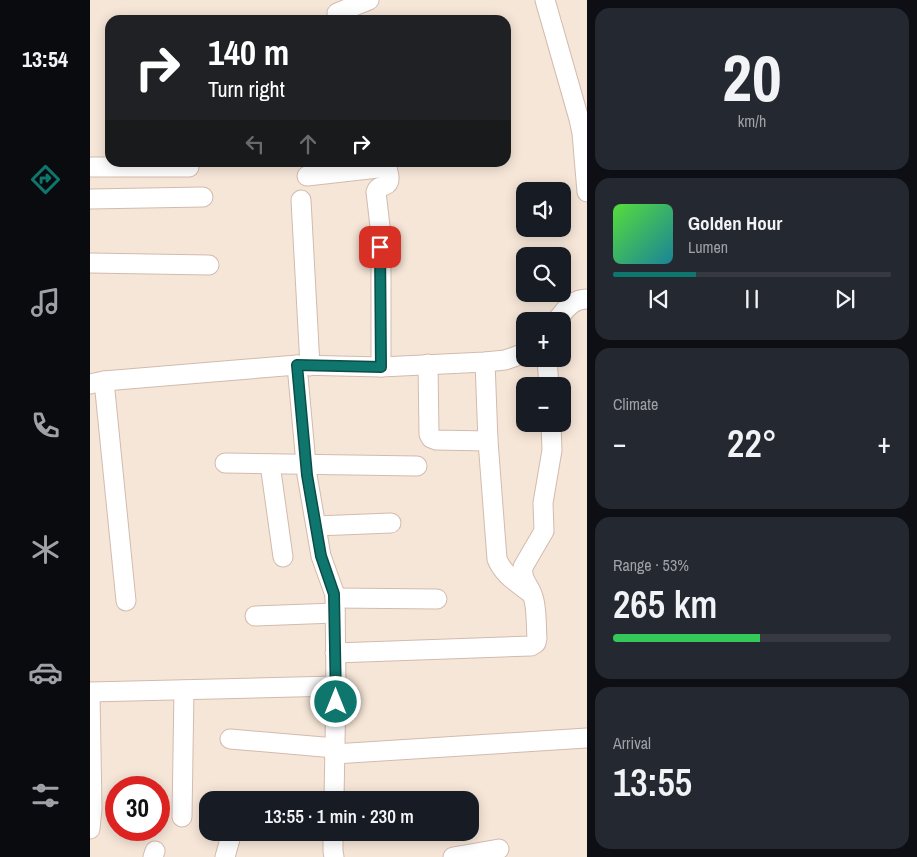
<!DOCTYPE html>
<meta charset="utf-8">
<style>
body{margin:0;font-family:"Archivo Narrow",sans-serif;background:#242831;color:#f1f3f6;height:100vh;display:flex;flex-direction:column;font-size:19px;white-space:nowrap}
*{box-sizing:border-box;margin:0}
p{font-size:16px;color:#9ea1a6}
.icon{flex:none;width:28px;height:28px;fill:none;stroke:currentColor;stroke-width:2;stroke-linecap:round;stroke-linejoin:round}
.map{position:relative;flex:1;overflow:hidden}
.side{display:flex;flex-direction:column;gap:8px;padding:8px;background:#0d0f14;width:330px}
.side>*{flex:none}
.guide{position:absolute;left:15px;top:15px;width:406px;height:152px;border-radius:15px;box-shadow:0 2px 12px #0003;background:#202124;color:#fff;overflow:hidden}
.controls{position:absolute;left:426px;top:182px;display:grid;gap:10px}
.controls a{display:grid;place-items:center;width:55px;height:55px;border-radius:10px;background:#171b24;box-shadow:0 2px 12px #0003;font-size:25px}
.speed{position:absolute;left:15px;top:776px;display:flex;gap:10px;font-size:25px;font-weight:700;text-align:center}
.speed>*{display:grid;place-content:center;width:65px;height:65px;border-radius:50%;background:#171b24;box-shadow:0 2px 12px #0003;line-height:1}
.speed .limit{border:8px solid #d22;background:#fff;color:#111}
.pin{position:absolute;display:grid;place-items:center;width:42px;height:42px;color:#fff;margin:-21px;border-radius:10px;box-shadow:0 2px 8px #0006}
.me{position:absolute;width:55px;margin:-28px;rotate:0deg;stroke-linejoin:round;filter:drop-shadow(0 0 4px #0008)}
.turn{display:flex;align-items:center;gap:18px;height:105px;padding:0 20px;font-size:22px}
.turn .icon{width:65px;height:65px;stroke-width:2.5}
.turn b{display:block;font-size:35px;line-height:42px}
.lanes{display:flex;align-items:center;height:48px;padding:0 20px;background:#0003;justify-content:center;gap:25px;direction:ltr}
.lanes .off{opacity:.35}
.big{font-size:38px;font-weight:600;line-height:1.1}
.side .tile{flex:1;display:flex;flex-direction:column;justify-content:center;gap:8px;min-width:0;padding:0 18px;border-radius:15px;background:#242831}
.side .dial{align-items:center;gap:0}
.dial b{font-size:65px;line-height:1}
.song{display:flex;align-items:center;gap:15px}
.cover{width:60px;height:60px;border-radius:8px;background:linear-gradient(135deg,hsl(110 70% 55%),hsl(190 70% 35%))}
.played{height:5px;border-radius:2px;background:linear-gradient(90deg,#0f766e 30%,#363941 30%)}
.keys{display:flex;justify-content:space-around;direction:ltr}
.heat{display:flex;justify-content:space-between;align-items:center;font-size:28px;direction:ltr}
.charge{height:8px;border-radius:4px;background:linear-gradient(90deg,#34c759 53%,#363941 0)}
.trip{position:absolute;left:109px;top:791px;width:280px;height:50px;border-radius:15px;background:#171b24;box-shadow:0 2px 12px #0003;font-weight:600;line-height:50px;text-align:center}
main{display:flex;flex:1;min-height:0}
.menu{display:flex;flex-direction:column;width:90px;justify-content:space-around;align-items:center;background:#090b0e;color:#9ea1a6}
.menu .icon{width:35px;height:35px}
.menu .active{color:#0f766e}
.menu b{font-size:22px;color:#f1f3f6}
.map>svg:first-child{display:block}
.residential{fill:#f6e6d8;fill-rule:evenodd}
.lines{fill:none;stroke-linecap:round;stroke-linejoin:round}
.minor-casing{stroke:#d2bbae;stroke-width:21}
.minor{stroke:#fff;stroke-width:19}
.route-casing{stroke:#0a4d48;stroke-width:12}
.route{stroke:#0f766e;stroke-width:9}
</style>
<main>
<nav class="menu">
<b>13:54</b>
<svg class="icon active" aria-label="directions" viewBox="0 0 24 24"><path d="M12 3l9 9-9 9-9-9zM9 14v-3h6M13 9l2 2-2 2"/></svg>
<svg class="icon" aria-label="music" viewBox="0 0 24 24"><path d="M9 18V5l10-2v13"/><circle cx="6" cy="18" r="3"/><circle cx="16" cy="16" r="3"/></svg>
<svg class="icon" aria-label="phone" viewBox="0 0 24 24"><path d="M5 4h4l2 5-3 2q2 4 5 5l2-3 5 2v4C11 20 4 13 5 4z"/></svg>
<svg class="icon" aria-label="climate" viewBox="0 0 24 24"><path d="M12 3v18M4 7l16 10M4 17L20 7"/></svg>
<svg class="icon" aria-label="car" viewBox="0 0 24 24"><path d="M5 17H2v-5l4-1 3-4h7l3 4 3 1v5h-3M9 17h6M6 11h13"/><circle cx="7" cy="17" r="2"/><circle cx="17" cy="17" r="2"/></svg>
<svg class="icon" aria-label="filters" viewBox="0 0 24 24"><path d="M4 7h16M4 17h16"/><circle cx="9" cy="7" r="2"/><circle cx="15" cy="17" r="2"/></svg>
</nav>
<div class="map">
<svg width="497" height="857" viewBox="0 0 497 857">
<rect width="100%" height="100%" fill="#fef5ea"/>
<path class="residential" d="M0,0H497V857H0ZM20,20H416V162H20ZM435,191H472V229H435ZM435,256H472V294H435ZM435,321H472V359H435ZM435,386H472V424H435ZM26,788H69V830H26ZM118,800H380V832H118Z"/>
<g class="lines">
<defs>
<g id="minor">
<path d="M455,0L489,119L492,133L497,192"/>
<path d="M247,13L279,0"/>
<path d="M0,167H99"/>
<path d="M217,176L297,167"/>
<path d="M0,199L113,197"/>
<path d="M211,200L220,366"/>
<path d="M0,263L119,265"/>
<path d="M466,321C475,311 481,299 497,299"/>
<path d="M457,359L459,386"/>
<path d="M395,362L398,441L407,559C413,574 426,582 439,592"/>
<path d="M338,364L339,434L341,438L346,440L398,441"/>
<path d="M207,365L217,475L231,556L245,595L246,686L244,800"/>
<path d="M291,367V235L286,192C288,186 290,188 295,185C303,182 297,169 295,162"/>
<path d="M14,381L36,601"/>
<path d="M0,384L14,381L207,365L291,367L395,362L415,360L435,353"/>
<path d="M135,463L327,466"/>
<path d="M180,464L193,557"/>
<path d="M226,526L301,523"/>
<path d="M245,598L347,599"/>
<path d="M165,616L245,613"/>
<path d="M245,653L441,646L446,643L447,638C446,627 447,607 443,597C440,585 431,581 433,567L454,531L453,503L462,450L461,424"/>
<path d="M0,692L246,686"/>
<path d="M0,693L2,808L0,829"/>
<path d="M140,739L245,748"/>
<path d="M244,754L497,738"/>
<path d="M92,817L94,690"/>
<path d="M243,832V851L244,857"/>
<path d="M63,857L65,851"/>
<path d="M135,857L140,839"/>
<path d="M363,857L409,849"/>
</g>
</defs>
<use href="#minor" class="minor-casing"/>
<use href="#minor" class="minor"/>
</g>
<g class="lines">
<defs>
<path id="route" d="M246,702L244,594L231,556L217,475L207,365L291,367L290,247"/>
</defs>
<use href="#route" class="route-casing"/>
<use href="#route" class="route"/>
</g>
</svg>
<div class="controls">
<a><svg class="icon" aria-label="sound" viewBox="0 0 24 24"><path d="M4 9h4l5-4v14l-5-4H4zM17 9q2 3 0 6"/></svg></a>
<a><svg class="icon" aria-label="search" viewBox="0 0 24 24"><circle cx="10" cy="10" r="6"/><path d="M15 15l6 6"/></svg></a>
<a>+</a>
<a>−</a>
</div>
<div class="speed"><div class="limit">30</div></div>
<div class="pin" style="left:290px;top:247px;background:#d93025"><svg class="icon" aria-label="arrive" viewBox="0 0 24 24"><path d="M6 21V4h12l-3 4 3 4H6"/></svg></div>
<svg class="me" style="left:246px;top:702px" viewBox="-20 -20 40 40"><circle r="17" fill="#0f766e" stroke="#fff" stroke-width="3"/><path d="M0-11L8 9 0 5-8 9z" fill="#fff"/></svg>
<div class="trip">13:55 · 1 min · 230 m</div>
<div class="guide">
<div class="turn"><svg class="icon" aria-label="right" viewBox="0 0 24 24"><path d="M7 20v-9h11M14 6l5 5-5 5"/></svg><div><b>140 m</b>Turn right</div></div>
<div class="lanes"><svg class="icon off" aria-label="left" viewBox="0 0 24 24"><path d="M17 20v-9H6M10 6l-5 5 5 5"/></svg><svg class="icon off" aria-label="ahead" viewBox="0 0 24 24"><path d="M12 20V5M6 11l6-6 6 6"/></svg><svg class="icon" aria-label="right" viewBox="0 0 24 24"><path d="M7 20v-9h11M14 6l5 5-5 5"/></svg></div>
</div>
</div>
<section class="side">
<div class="tile dial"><b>20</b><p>km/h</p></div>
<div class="tile">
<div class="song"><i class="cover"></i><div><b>Golden Hour</b><p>Lumen</p></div></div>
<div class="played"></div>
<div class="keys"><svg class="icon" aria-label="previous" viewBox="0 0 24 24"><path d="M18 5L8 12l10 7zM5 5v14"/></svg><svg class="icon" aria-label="pause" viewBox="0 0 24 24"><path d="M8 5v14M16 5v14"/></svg><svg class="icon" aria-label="next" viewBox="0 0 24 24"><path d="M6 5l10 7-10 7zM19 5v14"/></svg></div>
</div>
<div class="tile"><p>Climate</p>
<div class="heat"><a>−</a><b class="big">22°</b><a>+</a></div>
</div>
<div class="tile"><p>Range · 53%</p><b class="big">265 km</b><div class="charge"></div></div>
<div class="tile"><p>Arrival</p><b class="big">13:55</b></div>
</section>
</main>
